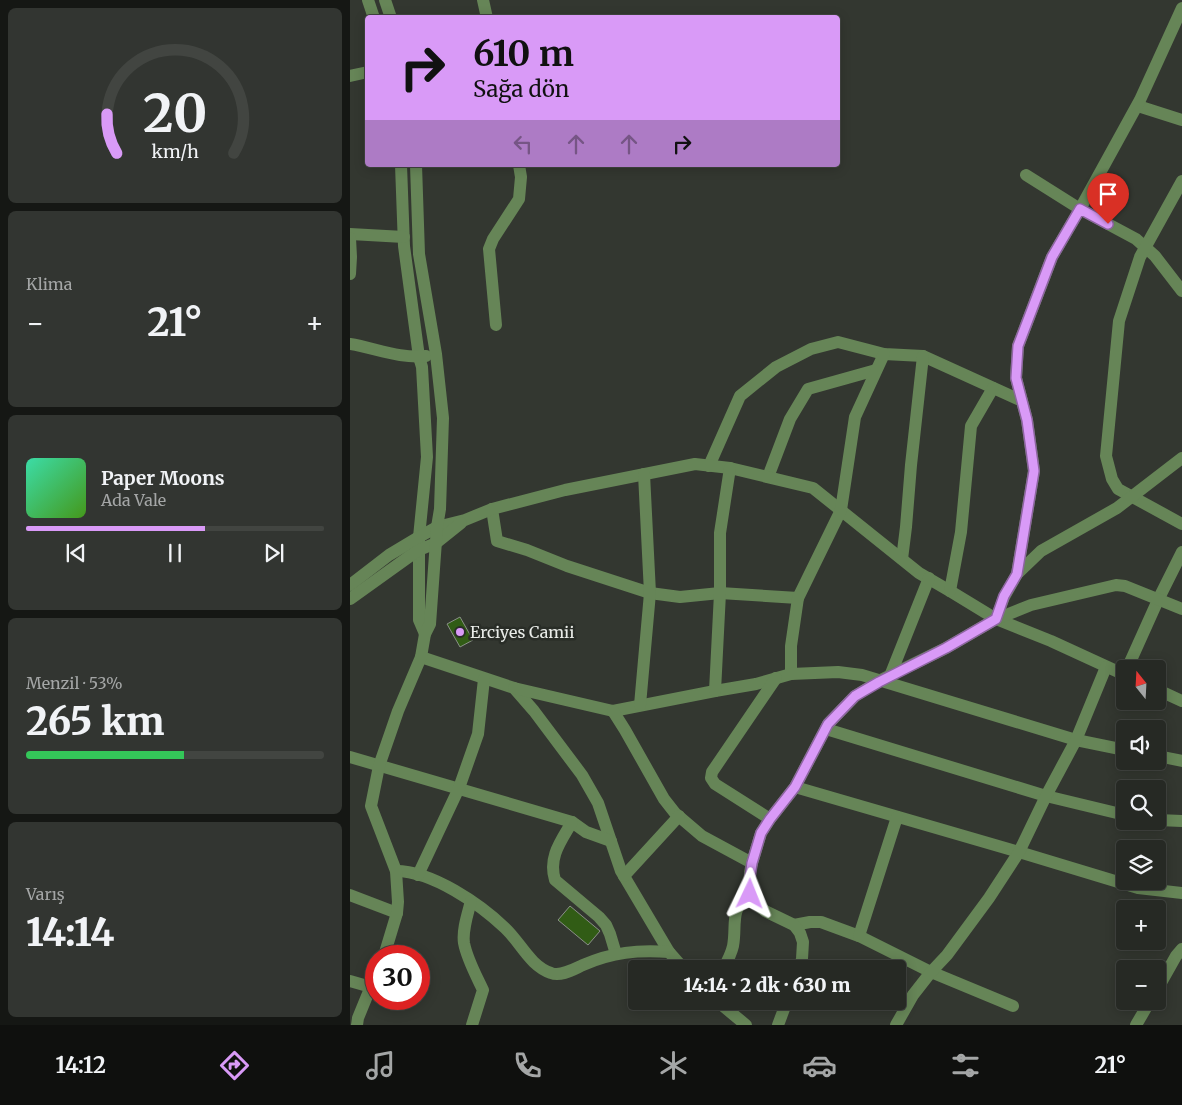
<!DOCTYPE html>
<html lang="tr">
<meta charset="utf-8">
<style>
body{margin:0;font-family:Merriweather,serif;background:#323531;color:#f1f3f6;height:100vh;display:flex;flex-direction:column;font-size:19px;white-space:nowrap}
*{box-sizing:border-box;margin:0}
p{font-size:16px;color:#a4a6a6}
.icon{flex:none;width:28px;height:28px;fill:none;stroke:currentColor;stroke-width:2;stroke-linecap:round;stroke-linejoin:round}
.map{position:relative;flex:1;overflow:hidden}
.sheet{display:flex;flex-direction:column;gap:8px;padding:8px;background:#151714;width:350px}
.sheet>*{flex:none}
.guide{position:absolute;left:15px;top:15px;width:475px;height:152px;border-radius:5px;box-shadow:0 2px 12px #0003,0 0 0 1px #424541;background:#d99af7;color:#111;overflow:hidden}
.needle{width:32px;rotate:342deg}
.buttons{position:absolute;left:766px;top:660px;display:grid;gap:10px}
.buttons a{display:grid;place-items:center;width:50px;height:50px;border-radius:5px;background:#262924;box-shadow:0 2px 12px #0003,0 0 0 1px #424541;font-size:25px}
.speed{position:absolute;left:15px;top:945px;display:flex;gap:10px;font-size:25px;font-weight:700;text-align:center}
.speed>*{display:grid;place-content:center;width:65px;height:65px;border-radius:50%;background:#262924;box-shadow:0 2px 12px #0003,0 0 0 1px #424541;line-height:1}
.speed .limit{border:8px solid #d22;background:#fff;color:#111}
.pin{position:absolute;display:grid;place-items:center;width:42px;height:42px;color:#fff;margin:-51px -21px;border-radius:50% 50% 50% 0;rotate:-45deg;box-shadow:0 0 5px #0007}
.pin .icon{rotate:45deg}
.me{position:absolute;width:55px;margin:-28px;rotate:2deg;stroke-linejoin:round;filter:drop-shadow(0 0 4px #0008)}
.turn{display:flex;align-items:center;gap:18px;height:105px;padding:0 25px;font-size:22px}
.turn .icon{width:65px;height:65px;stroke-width:2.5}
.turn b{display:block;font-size:35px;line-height:42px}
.lanes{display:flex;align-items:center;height:48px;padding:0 25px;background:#0003;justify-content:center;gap:25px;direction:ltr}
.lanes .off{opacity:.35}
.big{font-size:38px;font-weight:800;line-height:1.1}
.sheet .widget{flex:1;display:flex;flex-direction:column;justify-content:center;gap:8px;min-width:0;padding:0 18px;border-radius:8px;background:#323531}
.sheet .dial{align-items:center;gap:0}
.dial svg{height:130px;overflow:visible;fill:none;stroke:#424541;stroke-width:7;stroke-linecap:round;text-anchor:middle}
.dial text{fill:#f1f3f6;stroke:none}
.song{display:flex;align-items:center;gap:15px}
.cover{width:60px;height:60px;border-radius:8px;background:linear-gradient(135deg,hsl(160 70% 55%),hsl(100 70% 35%))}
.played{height:5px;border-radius:2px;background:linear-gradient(90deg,#d99af7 60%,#424541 60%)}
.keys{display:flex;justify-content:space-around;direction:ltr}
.heat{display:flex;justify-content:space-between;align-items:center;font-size:28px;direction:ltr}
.charge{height:8px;border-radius:4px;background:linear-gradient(90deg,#34c759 53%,#424541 0)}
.trip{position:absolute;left:278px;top:960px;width:278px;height:50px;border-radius:5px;background:#262924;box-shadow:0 2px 12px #0003,0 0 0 1px #424541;font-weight:800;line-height:50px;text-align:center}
.dock{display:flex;height:80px;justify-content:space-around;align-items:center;background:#0f100e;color:#a4a6a6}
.dock .icon{width:35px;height:35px}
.dock .selected{color:#d99af7}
.dock b{font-size:22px;color:#f1f3f6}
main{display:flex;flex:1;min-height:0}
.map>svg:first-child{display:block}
.building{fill:#315c15;stroke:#8a9088}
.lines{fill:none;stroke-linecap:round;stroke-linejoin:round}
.minor{stroke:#668557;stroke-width:12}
.route-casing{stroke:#8d64a1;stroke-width:12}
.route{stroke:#d99af7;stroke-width:9}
.poi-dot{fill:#d99af7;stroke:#292d27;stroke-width:2}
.labels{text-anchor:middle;stroke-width:5;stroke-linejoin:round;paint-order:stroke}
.poi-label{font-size:16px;fill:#e9ece8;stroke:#292d27;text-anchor:start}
</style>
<main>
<section class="sheet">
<div class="widget dial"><svg viewBox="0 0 100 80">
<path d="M14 69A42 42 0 1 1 86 69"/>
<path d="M14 69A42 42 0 0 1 8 45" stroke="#d99af7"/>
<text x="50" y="56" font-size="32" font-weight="700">20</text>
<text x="50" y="72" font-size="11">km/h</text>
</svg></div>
<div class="widget"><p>Klima</p>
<div class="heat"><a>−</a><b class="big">21°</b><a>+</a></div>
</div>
<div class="widget">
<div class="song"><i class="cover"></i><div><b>Paper Moons</b><p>Ada Vale</p></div></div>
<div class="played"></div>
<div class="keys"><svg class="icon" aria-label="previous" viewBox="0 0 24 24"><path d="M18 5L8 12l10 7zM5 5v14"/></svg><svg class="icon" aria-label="pause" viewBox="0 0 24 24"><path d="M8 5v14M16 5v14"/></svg><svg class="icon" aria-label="next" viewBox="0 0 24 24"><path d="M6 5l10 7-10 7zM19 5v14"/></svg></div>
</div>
<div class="widget"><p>Menzil · 53%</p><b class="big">265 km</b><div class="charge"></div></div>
<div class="widget"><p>Varış</p><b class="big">14:14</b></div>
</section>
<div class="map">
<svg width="832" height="1025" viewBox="0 0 832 1025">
<rect width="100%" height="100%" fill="#333730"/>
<g class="building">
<path d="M110,617L123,640L110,647L97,624Z"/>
<path d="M220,906L250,931L238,945L208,920Z"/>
</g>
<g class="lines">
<g class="minor">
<path d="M18,0L24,18"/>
<path d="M35,0L41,18"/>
<path d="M133,0L137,18"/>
<path d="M0,76L18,72"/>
<path d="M788,106L832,120"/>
<path d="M51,165L54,246L69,357L72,367L77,457L69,537V620L75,634"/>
<path d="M676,175L730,209L786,239L805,256L832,291"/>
<path d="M832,181L790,257L769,321L756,456L762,479L768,489L832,524"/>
<path d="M0,234L54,237"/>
<path d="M0,238L1,257L0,274"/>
<path d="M146,325L139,249L143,239L169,199L171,177L169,165"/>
<path d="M0,344C25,348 50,359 76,356"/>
<path d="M359,466L390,396L426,367L461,349L488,342L534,354L573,356L672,401"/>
<path d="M418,477L440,419L458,389L526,370"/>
<path d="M142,509L147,541L177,550L217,566L300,593L330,597L370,593L448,598"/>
<path d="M552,559L556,527L561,465L573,356"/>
<path d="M667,574L684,471L677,420L666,378L668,346L702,257L730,209L790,100L832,8"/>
<path d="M0,585L39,555L69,537L87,527L115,520L142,509L215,490L345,464L380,468L463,488L569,573L600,591L646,619L701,641L775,675"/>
<path d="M600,591L611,532L621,426L643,388"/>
<path d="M0,599L60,556L69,550L86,543L111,523"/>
<path d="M646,619L654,597L667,574L691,551L767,508L832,458"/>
<path d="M71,657L164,688L184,711L232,775L248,803L271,871L319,952L334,969"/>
<path d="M777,669L808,600L832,552"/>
<path d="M441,674V646L448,598L491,510L505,417L534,354"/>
<path d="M540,676L579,578"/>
<path d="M164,688L263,711L365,691L406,684L441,674L488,672L512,675L726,740L775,750"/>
<path d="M808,690L832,701"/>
<path d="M365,691L370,593V533L380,468"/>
<path d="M290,705L300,593L294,474"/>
<path d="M263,711L275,730L314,799L325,813L352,836L402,863"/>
<path d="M476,729L696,796L775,815"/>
<path d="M808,756L832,761"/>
<path d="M0,757L222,822L236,832L261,841"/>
<path d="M445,787L669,852L788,888L832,893"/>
<path d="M420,819L365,784L361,778L362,772L426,678"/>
<path d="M808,820L832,821"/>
<path d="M222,822C211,841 198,857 205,880L249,917L256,925L260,934L266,954"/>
<path d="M46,871C82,871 130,904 155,928C171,943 180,966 201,973C211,977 224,969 233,965C263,952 287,950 319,952"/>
<path d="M68,875L109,788L128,734L134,679"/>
<path d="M274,876L329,816"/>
<path d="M0,895L47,913"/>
<path d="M121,901C118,913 112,930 114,943C117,959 126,975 133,990L122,1025"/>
<path d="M444,925L460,922H471L509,936L581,972L663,1006"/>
<path d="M509,936L547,817"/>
<path d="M34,956L47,913L48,902L46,871L21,806L29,766L48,711L71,657L75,634L80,624L87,527L90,509L93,418L86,354L69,254L66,165"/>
<path d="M373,969C377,962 381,955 383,946C387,925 379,910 399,894"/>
<path d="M449,969L452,959L453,942L450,933L444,925L415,911L405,902L399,894L400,872L402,863L411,833L420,819L445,787L478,724L505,696L529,681L596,648L646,619L681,605L766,585L775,586L832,609"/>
<path d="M0,981L21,987"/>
<path d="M808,988L826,956L832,949"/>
<path d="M367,1001L396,1025"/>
<path d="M7,1025L8,1018L26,974"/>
<path d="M428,1025L437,1001"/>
<path d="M546,1025L563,995L581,972L597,955L639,898L669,852L696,796L726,740L756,667"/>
<path d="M786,1025L800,1001"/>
</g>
</g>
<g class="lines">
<defs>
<path id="route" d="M400,894L399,884L402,863L411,833L420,819L445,787L478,724L505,696L529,682L596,648L646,619L654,596L667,574L684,471L677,420L666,378L668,346L702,257L730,209L758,224"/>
</defs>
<use href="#route" class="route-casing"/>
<use href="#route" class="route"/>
</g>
<circle class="poi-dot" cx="110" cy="632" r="5"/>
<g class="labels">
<g class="poi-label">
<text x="120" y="638">Erciyes Camii</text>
</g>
</g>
</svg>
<div class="buttons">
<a><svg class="needle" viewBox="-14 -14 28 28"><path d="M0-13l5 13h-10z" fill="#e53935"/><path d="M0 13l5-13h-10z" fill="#a4a6a6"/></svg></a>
<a><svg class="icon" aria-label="sound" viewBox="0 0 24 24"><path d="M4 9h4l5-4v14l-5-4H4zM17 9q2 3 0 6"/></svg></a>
<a><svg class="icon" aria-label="search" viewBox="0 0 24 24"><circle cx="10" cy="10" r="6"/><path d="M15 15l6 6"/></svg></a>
<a><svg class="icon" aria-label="layers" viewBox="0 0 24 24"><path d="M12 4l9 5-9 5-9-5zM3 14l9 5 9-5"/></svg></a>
<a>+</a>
<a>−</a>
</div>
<div class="speed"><div class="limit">30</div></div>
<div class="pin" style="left:758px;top:224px;background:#d93025"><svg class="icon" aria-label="arrive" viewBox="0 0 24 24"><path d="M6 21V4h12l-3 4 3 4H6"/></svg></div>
<svg class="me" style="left:400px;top:894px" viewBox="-20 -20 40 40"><path d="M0-17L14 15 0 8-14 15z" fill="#d99af7" stroke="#fff" stroke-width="4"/></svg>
<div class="trip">14:14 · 2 dk · 630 m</div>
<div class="guide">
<div class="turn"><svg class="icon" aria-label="right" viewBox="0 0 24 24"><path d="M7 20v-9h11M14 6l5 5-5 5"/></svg><div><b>610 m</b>Sağa dön</div></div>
<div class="lanes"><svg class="icon off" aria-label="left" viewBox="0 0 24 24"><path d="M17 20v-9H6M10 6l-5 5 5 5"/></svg><svg class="icon off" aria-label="ahead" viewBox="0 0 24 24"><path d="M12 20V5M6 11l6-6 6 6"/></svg><svg class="icon off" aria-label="ahead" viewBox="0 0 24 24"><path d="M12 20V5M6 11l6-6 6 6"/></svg><svg class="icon" aria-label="right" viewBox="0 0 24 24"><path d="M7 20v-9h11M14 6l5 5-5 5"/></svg></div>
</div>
</div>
</main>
<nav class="dock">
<b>14:12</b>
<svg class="icon selected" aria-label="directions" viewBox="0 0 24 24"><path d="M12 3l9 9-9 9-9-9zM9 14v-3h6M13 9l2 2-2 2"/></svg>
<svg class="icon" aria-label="music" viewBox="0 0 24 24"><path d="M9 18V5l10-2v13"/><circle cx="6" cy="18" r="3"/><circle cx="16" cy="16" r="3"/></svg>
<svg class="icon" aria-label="phone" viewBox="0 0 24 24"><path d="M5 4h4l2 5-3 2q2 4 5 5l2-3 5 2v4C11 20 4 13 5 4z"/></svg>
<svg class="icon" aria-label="climate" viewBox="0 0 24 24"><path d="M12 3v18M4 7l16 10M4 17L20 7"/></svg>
<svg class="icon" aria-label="car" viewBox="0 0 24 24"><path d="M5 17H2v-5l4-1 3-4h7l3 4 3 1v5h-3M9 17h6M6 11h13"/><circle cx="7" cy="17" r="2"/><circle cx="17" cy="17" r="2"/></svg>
<svg class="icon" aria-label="filters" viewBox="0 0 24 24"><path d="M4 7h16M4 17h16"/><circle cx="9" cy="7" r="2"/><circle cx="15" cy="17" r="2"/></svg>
<b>21°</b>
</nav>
